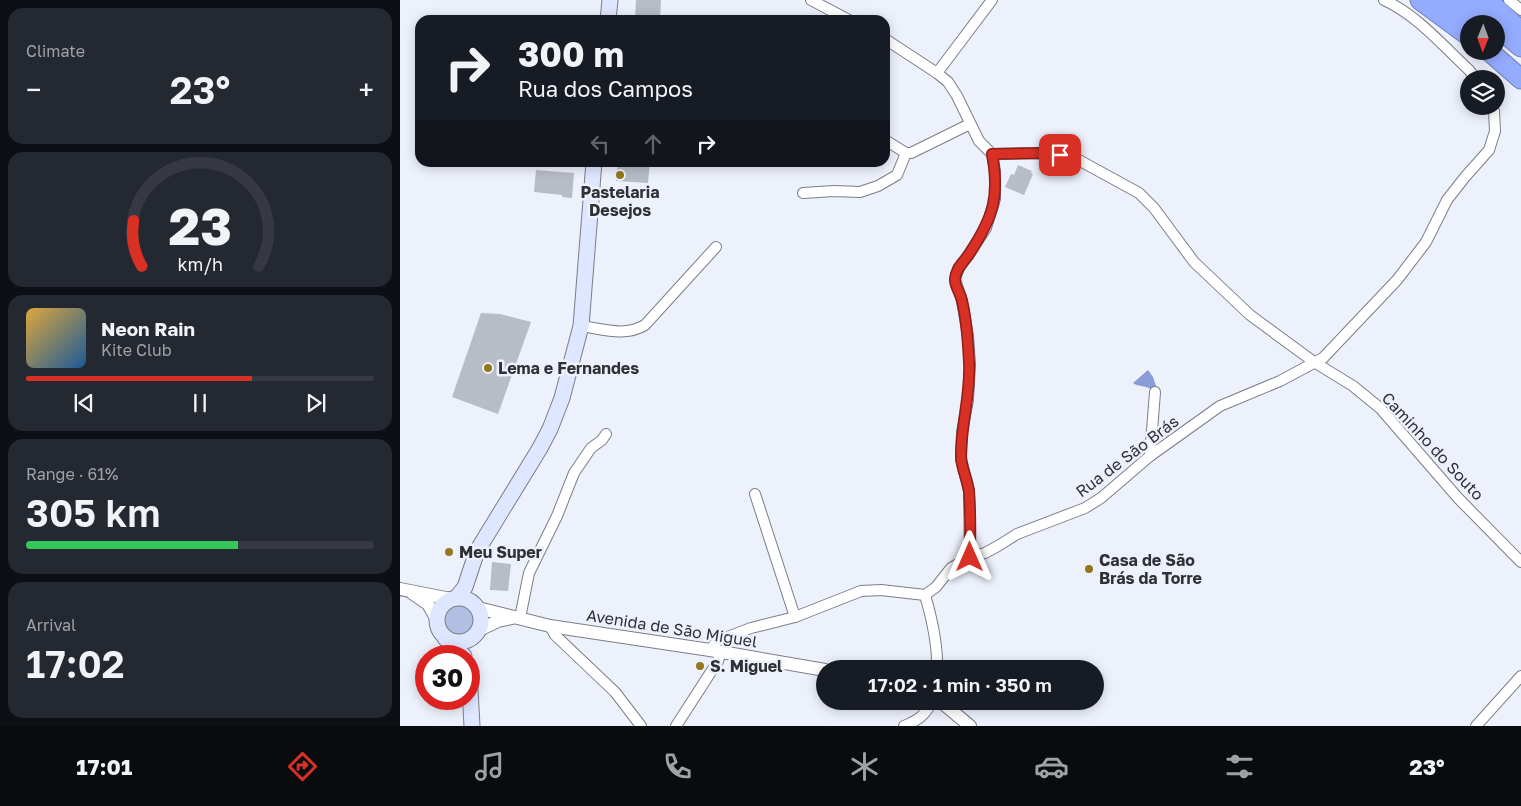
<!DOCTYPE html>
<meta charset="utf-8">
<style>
body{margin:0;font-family:"Golos Text",sans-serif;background:#242831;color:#f1f3f6;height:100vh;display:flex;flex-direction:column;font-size:19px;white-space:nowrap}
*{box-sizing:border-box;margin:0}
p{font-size:16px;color:#9ea1a6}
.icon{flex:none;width:28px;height:28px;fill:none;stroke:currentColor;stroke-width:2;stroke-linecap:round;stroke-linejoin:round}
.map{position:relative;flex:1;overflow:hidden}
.side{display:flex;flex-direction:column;gap:8px;padding:8px;background:#0d0f14;width:400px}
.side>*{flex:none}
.top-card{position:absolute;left:15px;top:15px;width:475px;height:152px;border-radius:15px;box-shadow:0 2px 12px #0003;background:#171b24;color:#f1f3f6;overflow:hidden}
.needle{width:32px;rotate:181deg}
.tools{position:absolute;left:1060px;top:15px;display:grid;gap:10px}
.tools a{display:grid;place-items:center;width:45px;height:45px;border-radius:50%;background:#171b24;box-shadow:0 2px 12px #0003;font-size:25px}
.speed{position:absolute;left:15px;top:645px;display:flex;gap:10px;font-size:25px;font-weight:700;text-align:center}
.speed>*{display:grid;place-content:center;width:65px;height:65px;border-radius:50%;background:#171b24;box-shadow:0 2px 12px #0003;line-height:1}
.speed .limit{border:8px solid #d22;background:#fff;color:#111}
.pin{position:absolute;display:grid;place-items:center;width:42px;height:42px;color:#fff;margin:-21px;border-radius:10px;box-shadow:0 2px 8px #0006}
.me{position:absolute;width:55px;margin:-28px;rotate:0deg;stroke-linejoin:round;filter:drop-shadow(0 0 4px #0008)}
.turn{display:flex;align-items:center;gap:18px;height:105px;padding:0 20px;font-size:22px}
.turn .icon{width:65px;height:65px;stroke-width:2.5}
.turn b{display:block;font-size:35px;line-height:42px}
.lanes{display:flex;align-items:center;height:48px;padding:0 20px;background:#0003;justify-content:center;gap:25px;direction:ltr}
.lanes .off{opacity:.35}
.big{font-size:38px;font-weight:600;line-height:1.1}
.side .tile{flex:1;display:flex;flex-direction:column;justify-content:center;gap:8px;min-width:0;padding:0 18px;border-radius:15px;background:#242831}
.side .dial{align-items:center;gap:0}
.dial svg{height:130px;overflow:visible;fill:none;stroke:#363941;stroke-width:7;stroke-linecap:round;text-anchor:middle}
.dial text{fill:#f1f3f6;stroke:none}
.song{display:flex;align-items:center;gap:15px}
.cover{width:60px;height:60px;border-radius:8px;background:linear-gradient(135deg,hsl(40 70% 55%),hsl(210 70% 35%))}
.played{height:5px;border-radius:2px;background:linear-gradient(90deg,#d93025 65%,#363941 65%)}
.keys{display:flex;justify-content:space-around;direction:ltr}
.heat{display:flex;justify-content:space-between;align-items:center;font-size:28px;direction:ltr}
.charge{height:8px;border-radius:4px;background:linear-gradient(90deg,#34c759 61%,#363941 0)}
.trip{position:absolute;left:416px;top:660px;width:288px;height:50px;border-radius:25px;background:#171b24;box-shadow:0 2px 12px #0003;font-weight:600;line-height:50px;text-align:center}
.menu{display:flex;height:80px;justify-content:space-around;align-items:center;background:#090b0e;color:#9ea1a6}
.menu .icon{width:35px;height:35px}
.menu .on{color:#d93025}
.menu b{font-size:22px;color:#f1f3f6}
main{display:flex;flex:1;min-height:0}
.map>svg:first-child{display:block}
.green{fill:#b2bee2}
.water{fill:#8a9cd5}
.building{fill:#b8bcc7}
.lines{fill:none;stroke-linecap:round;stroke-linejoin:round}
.minor-casing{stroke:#7b7e89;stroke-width:12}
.tertiary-casing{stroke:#7b7e89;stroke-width:14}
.secondary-casing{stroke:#7b7e89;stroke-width:17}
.motorway-casing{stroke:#7180b8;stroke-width:21}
.minor{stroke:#fff;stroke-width:10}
.tertiary{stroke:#fff;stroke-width:12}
.secondary{stroke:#dfe6ff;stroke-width:15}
.motorway{stroke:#94abfe;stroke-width:19}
.route-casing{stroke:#8d1f18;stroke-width:12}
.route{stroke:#d93025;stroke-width:9}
.poi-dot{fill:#92771d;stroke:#edf1fc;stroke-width:2}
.labels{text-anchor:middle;stroke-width:5;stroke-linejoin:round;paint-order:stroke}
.poi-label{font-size:16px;font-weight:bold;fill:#2f3135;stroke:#edf1fc;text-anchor:start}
.street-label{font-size:16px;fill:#2f3135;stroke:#edf1fc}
</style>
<main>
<section class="side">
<div class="tile"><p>Climate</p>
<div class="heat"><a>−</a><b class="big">23°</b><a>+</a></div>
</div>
<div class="tile dial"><svg viewBox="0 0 100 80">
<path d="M14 69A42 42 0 1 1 86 69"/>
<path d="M14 69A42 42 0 0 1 9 41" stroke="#d93025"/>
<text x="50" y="56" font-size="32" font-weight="700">23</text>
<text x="50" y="72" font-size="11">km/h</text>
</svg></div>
<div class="tile">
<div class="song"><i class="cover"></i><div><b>Neon Rain</b><p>Kite Club</p></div></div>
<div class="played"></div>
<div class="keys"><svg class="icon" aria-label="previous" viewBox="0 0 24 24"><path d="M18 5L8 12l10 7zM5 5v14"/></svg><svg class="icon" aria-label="pause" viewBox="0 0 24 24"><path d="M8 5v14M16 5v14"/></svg><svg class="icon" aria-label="next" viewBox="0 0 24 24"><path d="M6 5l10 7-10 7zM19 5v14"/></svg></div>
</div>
<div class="tile"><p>Range · 61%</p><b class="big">305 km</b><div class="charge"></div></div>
<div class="tile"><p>Arrival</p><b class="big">17:02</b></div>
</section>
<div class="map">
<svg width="1121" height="726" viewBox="0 0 1121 726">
<rect width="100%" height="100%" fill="#edf1fc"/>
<circle class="green" cx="58" cy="620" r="17"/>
<path class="water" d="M748,370L753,377L756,386L751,389C744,385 738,387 733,383Z"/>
<g class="building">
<path d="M236,0H261L260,20H235Z"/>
<path d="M218,162H250L248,183L216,181Z"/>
<path d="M618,165L632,171L631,173L633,174L624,195L605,187L611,174L614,175Z"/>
<path d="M136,170L174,173L172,198L162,197V195L134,192Z"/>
<path d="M81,313L100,314L131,322L98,414L52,397Z"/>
<path d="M92,562L111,564L108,591L90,590Z"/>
</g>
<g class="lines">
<defs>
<g id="minor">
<path d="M411,0L449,20"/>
<path d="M984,0C1017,15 1043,46 1069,70L1076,79"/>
<path d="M1109,0L1121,10"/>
<path d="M485,39L537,73L548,82L557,96L579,141L592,154L595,171V199L586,228L568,256L559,267L555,279L562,301L568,336L570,364L568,400L562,432L561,459L569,491L570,557"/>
<path d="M537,73L592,0"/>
<path d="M485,140L506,153H511L570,124"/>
<path d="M592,154L645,153L675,158L739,193L754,208L794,262L850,315L914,362L953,386L980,408L1058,498L1121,562"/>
<path d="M403,193L434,191L460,192L478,186L497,175L506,153"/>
<path d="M181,326C203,329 225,337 245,325L316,247"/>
<path d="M750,456L755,392"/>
<path d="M355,494L395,617"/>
<path d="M525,595C532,619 538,644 537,669"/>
<path d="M120,618L129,573L157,516L174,473L191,448L202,440L206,434"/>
<path d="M150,626L155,635L215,692L241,726"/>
<path d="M310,650L317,641L351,628L395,617L461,591L481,590L525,595L536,587L551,568L570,557L585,553L598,546L617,534L685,508L701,498L750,456L820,406L880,381L923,358L997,280L1026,242L1047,200L1065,177L1089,150L1095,131L1094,111L1091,106"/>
<path d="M276,726L318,661L321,652"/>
<path d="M504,726C517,721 526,715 532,701"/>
<path d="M1076,726L1121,676"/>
</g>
<g id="tertiary">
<path d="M0,589L51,599"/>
<path d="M12,593L28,604L36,618"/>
<path d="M78,608L150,626L310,650L425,670"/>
<path d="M79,630L98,621L112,618"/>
<path d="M540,701L570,726"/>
</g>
<g id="secondary">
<path d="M208,20L210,0"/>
<path d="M57,597L65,587L77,551L140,448L150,429L162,398L181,326L194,162"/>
<circle cx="59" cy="620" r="22"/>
<path d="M45,638L64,656"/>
<path d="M69,671L72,726"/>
</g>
<g id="motorway">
<path d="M1020,0L1069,36"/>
<path d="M1044,0L1072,24"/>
<path d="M1065,0L1094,24"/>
<path d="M1087,0L1121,31"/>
<path d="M1097,27L1121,47"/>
<path d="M1089,51L1121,79"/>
</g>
</defs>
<use href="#minor" class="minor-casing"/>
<use href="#tertiary" class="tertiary-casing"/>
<use href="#secondary" class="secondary-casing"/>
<use href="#motorway" class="motorway-casing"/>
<use href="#minor" class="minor"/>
<use href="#tertiary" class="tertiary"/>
<use href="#secondary" class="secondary"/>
<use href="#motorway" class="motorway"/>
</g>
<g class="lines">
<defs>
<path id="route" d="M570,557C570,536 571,514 569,492C568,480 561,468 561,456C561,424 571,394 569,362C568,341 567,321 562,301C561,294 555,287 555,280C555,269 564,262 569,254C593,218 600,197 592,154L645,153L660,155"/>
</defs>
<use href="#route" class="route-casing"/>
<use href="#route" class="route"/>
</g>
<g class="poi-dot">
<circle cx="220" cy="175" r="5"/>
<circle cx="88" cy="368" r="5"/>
<circle cx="49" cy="552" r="5"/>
<circle cx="689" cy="569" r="5"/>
<circle cx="300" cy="666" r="5"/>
</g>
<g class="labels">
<g class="poi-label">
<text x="220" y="198" text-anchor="middle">Pastelaria<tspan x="220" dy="18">Desejos</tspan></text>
<text x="98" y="374">Lema e Fernandes</text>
<text x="59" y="558">Meu Super</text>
<text x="699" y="566">Casa de São<tspan x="699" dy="18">Brás da Torre</tspan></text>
<text x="310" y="672">S. Miguel</text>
</g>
<g class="street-label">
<text transform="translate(1033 446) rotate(47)" y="6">Caminho do Souto</text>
<text transform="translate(727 456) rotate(-37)" y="6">Rua de São Brás</text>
<text transform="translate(272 628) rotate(9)" y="6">Avenida de São Miguel</text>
</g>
</g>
</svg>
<div class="tools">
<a><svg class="needle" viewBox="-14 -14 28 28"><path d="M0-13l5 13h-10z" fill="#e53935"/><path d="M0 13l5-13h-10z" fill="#9ea1a6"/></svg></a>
<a><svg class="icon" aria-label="layers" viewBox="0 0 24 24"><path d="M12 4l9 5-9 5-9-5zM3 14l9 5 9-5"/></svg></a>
</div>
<div class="speed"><div class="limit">30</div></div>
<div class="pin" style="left:660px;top:155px;background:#d93025"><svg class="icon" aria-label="arrive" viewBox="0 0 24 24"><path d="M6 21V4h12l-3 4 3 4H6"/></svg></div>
<svg class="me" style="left:570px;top:557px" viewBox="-20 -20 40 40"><path d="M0-17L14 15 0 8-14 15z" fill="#d93025" stroke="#fff" stroke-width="4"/></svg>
<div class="trip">17:02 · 1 min · 350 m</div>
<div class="top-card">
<div class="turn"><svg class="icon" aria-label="right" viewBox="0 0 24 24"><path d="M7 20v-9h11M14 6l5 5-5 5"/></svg><div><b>300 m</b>Rua dos Campos</div></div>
<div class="lanes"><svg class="icon off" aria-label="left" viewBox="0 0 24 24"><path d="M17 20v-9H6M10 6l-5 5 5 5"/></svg><svg class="icon off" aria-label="ahead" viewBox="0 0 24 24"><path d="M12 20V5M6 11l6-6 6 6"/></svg><svg class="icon" aria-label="right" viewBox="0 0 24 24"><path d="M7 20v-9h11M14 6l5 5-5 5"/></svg></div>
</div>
</div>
</main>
<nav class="menu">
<b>17:01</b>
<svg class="icon on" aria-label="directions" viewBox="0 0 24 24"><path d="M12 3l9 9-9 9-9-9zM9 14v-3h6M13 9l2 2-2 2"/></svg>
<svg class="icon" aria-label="music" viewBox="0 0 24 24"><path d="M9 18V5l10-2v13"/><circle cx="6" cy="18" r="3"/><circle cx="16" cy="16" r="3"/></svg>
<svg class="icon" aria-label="phone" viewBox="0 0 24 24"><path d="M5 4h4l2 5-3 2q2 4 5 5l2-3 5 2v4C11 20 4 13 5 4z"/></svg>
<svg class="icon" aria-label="climate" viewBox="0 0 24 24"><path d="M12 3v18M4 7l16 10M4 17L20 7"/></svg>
<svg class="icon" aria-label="car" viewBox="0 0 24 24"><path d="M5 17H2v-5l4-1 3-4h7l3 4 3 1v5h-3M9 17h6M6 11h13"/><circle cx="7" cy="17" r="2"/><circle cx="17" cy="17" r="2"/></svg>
<svg class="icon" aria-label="filters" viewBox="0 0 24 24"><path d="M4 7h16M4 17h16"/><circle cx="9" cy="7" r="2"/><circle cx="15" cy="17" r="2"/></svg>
<b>23°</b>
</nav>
